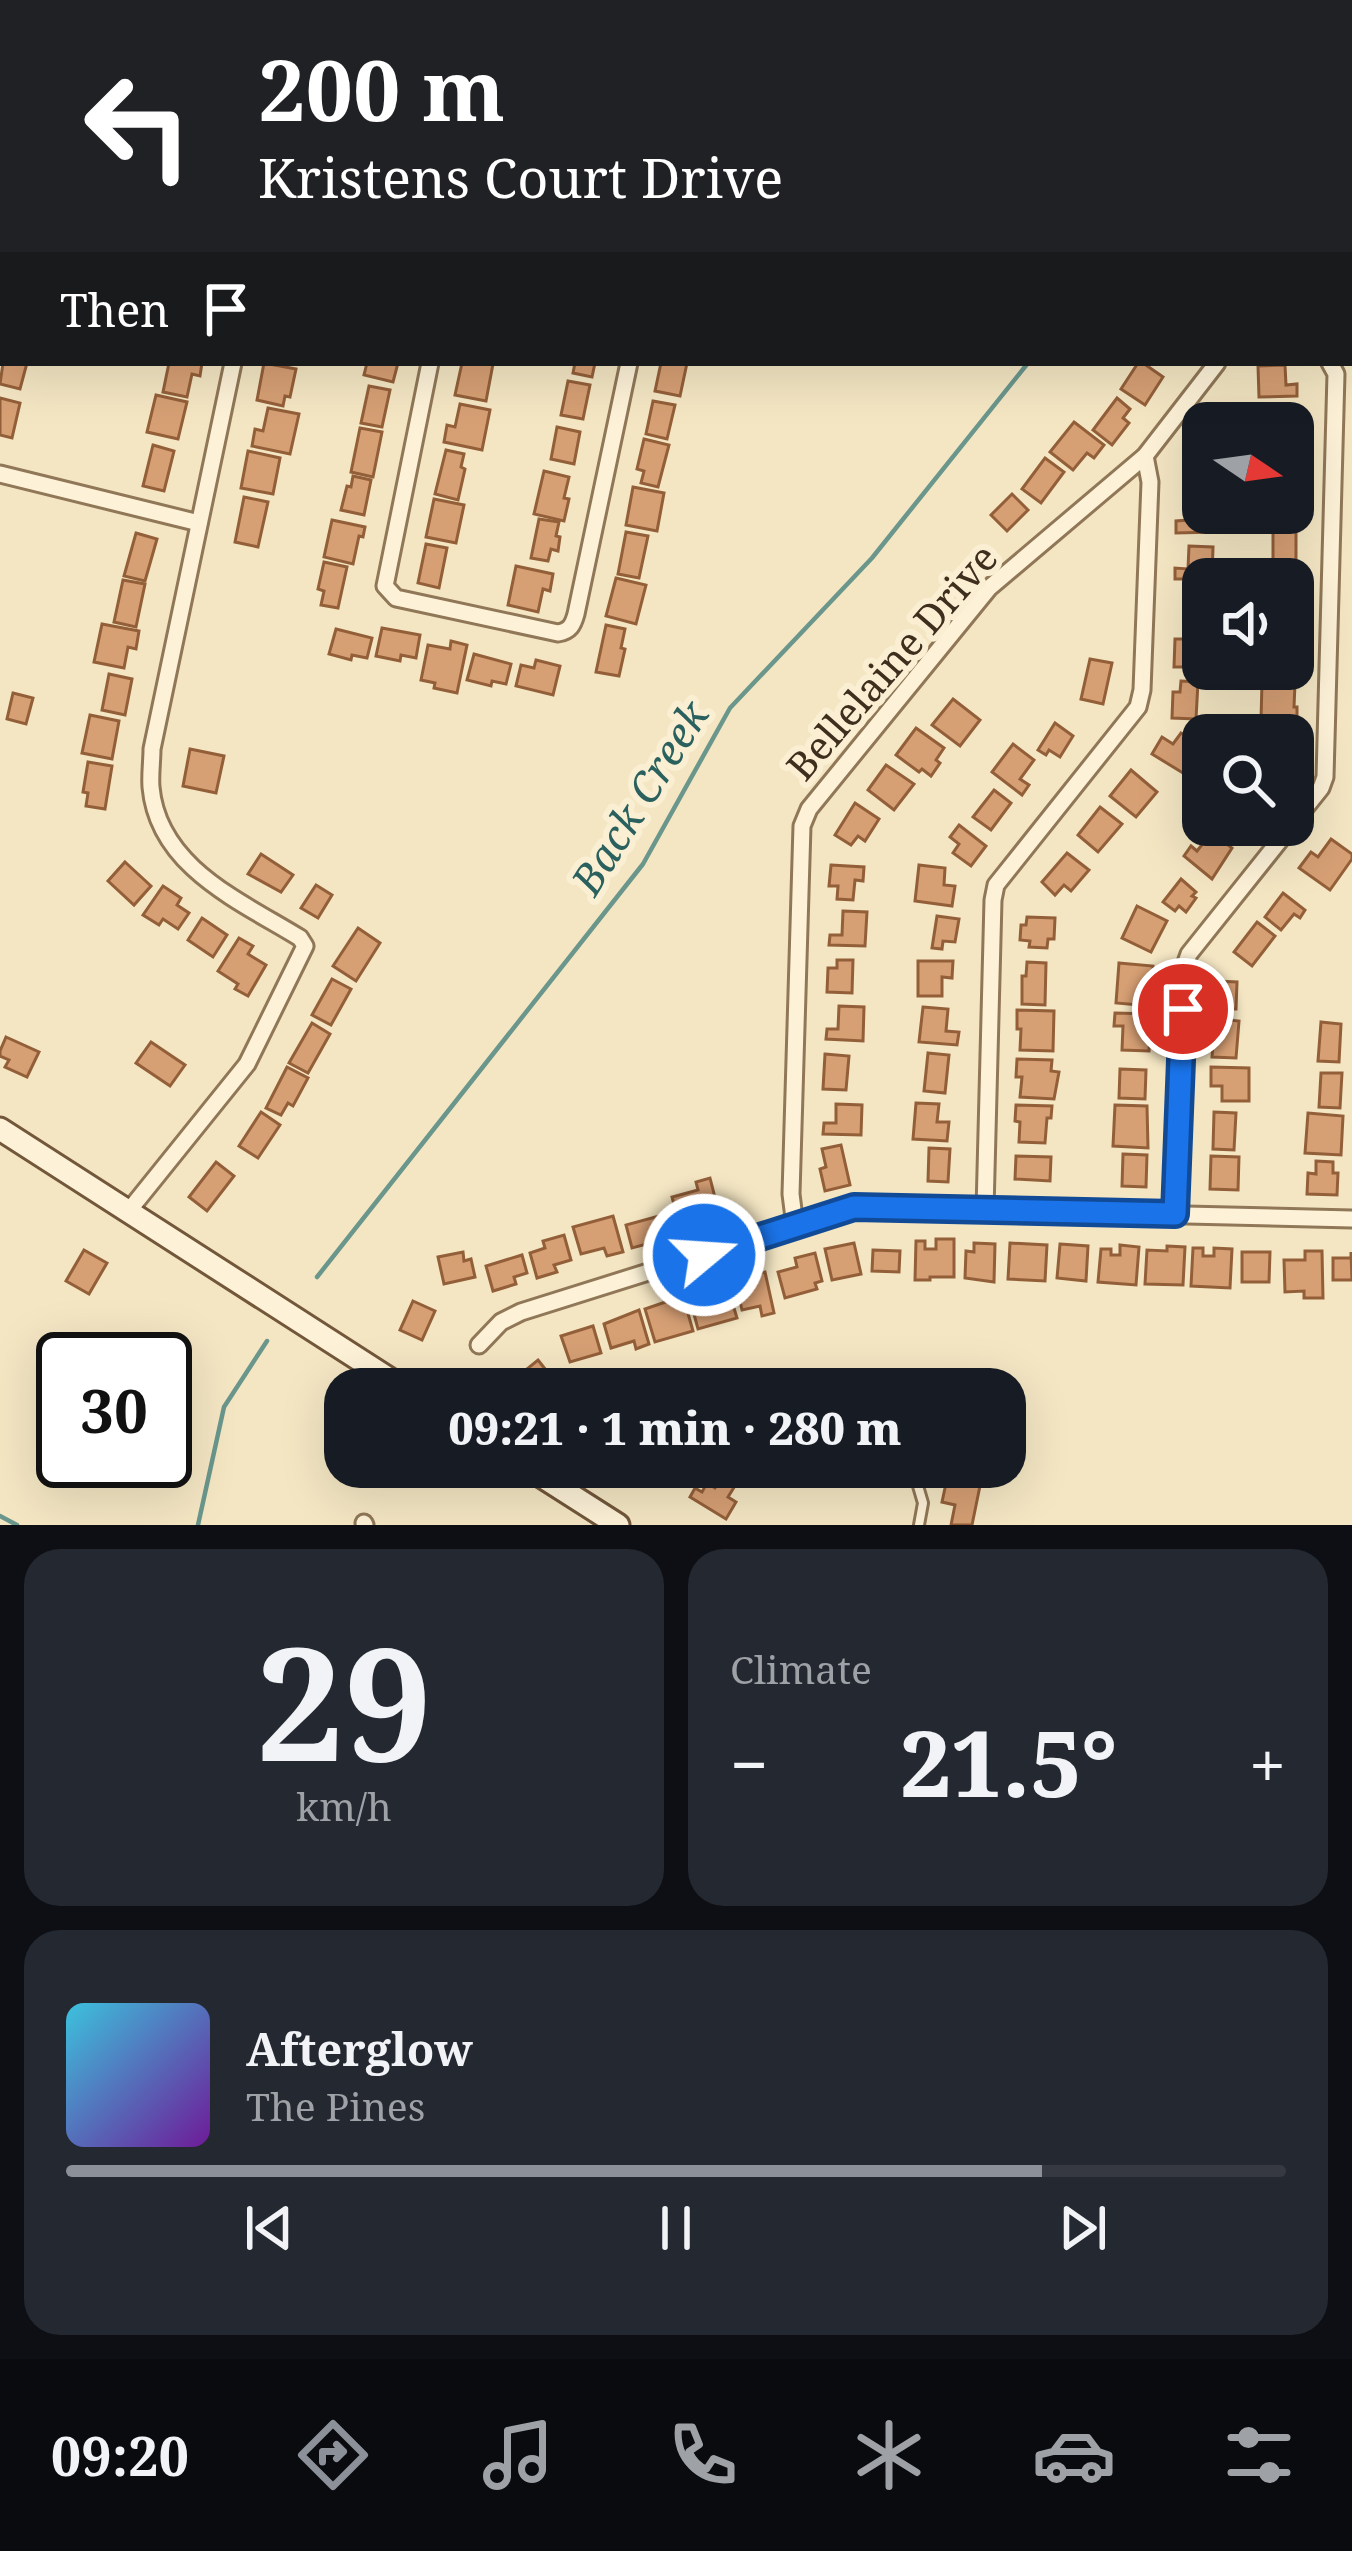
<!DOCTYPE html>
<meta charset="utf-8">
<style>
body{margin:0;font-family:"Noto Serif",serif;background:#242831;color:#f1f3f6;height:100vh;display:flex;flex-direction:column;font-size:45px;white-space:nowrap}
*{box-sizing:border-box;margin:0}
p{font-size:39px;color:#9ea1a6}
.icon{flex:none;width:66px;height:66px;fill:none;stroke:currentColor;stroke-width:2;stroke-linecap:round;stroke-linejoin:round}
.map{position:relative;height:1525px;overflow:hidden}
.side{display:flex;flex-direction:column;gap:24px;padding:24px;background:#0d0f14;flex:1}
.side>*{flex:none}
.guide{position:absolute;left:0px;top:0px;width:1353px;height:366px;box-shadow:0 12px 48px #0002;background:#202124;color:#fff;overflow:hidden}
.needle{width:78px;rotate:103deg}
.buttons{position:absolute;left:1182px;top:402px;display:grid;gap:24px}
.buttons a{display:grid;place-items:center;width:132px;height:132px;border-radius:24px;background:#171b24;box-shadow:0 12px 48px #0002;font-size:60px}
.speed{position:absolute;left:36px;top:1332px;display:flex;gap:24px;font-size:60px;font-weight:700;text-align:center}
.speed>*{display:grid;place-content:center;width:156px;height:156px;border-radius:50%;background:#171b24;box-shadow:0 12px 48px #0002;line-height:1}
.speed .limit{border:6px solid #111;border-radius:18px;background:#fff;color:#111}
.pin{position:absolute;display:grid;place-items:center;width:102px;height:102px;color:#fff;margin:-51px;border:6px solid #fff;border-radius:50%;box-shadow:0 3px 12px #0007}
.me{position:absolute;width:132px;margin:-66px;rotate:72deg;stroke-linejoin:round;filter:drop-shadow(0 0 9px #0008)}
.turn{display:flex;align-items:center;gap:42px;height:252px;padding:0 60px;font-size:54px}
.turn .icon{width:156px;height:156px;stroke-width:2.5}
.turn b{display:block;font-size:84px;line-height:102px}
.then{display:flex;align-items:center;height:114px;padding:0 60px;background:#0003;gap:24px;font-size:45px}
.big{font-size:90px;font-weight:800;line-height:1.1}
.side .widget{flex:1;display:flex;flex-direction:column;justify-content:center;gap:18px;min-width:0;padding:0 42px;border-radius:36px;background:#242831}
.side .dial{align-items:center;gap:0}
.dial b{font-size:156px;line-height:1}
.song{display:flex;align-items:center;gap:36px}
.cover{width:144px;height:144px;border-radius:18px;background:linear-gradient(135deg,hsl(190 70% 55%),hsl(280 70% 35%))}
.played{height:12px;border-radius:6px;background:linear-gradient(90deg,#8c9099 80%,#363941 80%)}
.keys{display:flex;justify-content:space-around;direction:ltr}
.heat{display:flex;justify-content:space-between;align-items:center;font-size:66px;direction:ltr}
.side .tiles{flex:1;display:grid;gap:24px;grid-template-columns:1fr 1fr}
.widget:last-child{grid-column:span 2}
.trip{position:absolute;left:324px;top:1368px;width:702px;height:120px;border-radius:36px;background:#171b24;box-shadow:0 12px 48px #0002;font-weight:800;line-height:120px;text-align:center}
.tab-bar{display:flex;height:192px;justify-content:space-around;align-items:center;background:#090b0e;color:#9ea1a6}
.tab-bar .icon{width:84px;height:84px}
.tab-bar .selected{color:#8c9099}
.tab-bar b{font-size:54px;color:#f1f3f6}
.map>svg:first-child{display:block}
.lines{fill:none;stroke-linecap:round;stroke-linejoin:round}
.stream{stroke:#6a968c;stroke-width:4.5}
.building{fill:#d69f74;stroke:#935f39;stroke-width:3}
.lane-casing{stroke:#907757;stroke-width:14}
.street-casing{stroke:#907757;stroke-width:21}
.secondary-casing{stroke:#72573a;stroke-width:27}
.path{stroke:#907757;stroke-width:3;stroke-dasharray:9 6;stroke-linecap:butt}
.lane{stroke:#fdf2d7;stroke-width:8}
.street{stroke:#fdf2d7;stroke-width:15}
.secondary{stroke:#fdf2d7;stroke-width:21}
.route-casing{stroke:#114b97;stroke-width:30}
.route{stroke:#1a73e8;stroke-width:21}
.labels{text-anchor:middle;stroke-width:12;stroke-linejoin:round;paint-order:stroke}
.street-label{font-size:39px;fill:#3e2e1d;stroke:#faefd3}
.water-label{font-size:42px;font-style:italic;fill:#2a605e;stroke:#faefd3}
</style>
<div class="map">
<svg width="1352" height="1525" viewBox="0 0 1352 1525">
<rect width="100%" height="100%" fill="#f4e6c3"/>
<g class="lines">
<g class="stream">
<path d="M1315,3L1320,0"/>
<path d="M317,1277L643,864L730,708L872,558L1028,363"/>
<path d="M0,1516L17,1525"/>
<path d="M198,1525L224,1407L267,1341"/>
</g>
</g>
<g class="building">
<path d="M3,363H27L20,389L0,384Z"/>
<path d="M169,363H202L200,376L192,374L187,397L163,392Z"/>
<path d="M264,363L296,369L290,397L285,396L283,406L257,400Z"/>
<path d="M367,363H398L393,382L364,375Z"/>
<path d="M462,363L493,364L486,401L455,395Z"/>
<path d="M575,363H595L592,377L573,373Z"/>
<path d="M661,363H687L680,396L655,391Z"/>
<path d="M1138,363H1143L1163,377L1145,405L1121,389Z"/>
<path d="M1285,365L1286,385L1297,384V396L1259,397L1258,366Z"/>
<path d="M568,381L590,385L583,419L561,415Z"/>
<path d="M369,386L390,390L382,427L361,423Z"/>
<path d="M156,395L187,402L178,439L147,432Z"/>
<path d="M0,398L20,403L12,438L0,435Z"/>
<path d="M1117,398L1130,409L1123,418L1129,423L1112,445L1093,430Z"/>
<path d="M653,401L675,405L667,439L646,434Z"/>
<path d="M460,404L490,410L482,450L444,442L447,425L455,427Z"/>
<path d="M268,408L299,414L290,454L252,446L255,429L263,431Z"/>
<path d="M1074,422L1104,445L1094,458L1087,453L1073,470L1050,452Z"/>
<path d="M557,427L580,432L574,464L551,459Z"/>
<path d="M360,428L382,432L373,477L351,472Z"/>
<path d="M1193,437L1203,440V470L1193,468L1192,472L1184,470Z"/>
<path d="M644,439L669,445L658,487L641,483L644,471L637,469Z"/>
<path d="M153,445L174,451L164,491L143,486Z"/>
<path d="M446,450L464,454L461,467L465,469L458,500L435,494Z"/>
<path d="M248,451L280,458L273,494L241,488Z"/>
<path d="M1045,458L1064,472L1041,503L1022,489Z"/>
<path d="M544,471L569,477L564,498L569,499L564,521L534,514Z"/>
<path d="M353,476L371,480L364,515L341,510L347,486L351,487Z"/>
<path d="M633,487L664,493L657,531L626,525Z"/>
<path d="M1012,494L1028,510L1007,531L991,515Z"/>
<path d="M244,497L268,502L258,547L235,542Z"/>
<path d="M434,499L464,505L456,543L426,537Z"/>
<path d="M1189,499H1203V513H1214L1215,532L1176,533V521L1189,520Z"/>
<path d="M539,519L559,522L556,536L560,537L558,551L551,549L548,561L531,558Z"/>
<path d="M332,520L365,527L363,537L359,536L353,564L324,557Z"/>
<path d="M1296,526V564H1273V527Z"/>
<path d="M626,532L648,536L639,578L618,574Z"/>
<path d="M136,533L157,539L145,581L124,576Z"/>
<path d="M426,544L447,548L439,588L418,583Z"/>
<path d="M1189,546L1213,547L1212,579H1175V568L1188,569Z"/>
<path d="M324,562L347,567L338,608L321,605L324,591L318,589Z"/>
<path d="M516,566L553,574L550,591L543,589L538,612L508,605Z"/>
<path d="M616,578L646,585L636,624L606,616Z"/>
<path d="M123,580L145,584L136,627L114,622Z"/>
<path d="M102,624L139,631L136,649L128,647L124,668L94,662Z"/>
<path d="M606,625L625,629L621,648L625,649L619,676L596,672Z"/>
<path d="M382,628L420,635L416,658L401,655L400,661L376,656Z"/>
<path d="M336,629L372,638L367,658L352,655L351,660L329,654Z"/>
<path d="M1175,639H1198V667H1174Z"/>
<path d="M451,641L467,645L457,693L434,688L435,683L421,680L428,645L450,649Z"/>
<path d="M474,654L511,664L506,684L492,681L491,686L467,680Z"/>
<path d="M1090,659L1112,663L1103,704L1081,699Z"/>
<path d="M536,660L560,666L553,695L516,686L521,665L534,668Z"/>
<path d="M109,674L132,679L125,715L102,710Z"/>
<path d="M1181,681L1198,682L1196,719L1172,718L1173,692H1180Z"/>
<path d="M1262,682L1295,684L1294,707H1297V722L1261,720Z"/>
<path d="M13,693L33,698L26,724L7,719Z"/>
<path d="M953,699L980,720L960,746L932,725Z"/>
<path d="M90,715L119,721L112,759L82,753Z"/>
<path d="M1055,723L1073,736L1060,757L1049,750L1046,755L1038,750Z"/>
<path d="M916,728L944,748L936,760L940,763L931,776L922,769L919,772L896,755Z"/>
<path d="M1181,733L1203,747V760L1200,765L1192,760L1183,773L1152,754L1162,737L1173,744Z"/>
<path d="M1013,744L1034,760L1020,779L1029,785L1022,795L992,772Z"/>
<path d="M190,749L224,756L216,793L183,786Z"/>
<path d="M88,762L112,766L105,809L86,806L88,793L83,792Z"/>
<path d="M886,765L914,784L894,810L868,790Z"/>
<path d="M1131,770L1157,792L1136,817L1110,796Z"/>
<path d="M994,790L1011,803L991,830L973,817Z"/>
<path d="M855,803L879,819L865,841L858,836L851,845L835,835Z"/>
<path d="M1100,807L1122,824L1098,852L1078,835Z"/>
<path d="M959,825L986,846L971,866L953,853L959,844L950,837Z"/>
<path d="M1212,832L1232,848L1212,879L1184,856L1191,846L1197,851Z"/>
<path d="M1331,839L1352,854V859L1330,890L1299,868L1311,852L1318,857Z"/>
<path d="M1067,853L1089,870L1071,891L1064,885L1055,895L1042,882Z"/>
<path d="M261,854L293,875L281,892L248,874Z"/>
<path d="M125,862L151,886L134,905L108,881Z"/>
<path d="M831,865L864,867L863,881L855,880L853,900L837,899L838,886H829Z"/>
<path d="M919,865L945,868L944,885L955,886L952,906L915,901Z"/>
<path d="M1181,879L1196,892L1192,896L1196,898L1186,912L1179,906L1175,911L1163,902Z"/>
<path d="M316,885L332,895L318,918L301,908Z"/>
<path d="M163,886L181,898L177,905L189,913L178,929L163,919L159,925L143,915Z"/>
<path d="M1283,893L1305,910L1300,918L1294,914L1281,930L1265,917Z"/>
<path d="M1137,906L1167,921L1151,952L1122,938Z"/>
<path d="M843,911L867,912L865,946L829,945L830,935H842Z"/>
<path d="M937,916L959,919L955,942L943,941L942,949L932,948Z"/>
<path d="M1027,917L1055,918L1054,939H1048L1047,948L1029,947L1030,941L1020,940L1021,925H1026Z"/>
<path d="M202,918L227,935L213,957L188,940Z"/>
<path d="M1257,922L1275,936L1252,966L1234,952Z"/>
<path d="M358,928L380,943L356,981L333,966Z"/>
<path d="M239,938L253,946L248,954L266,965L248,996L235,989L238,984L218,971Z"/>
<path d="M837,960H853L852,993L827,992L828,968H837Z"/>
<path d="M918,961H953L952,978L942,977V996H918Z"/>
<path d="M1027,962L1046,963L1045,1005L1022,1004V976H1026Z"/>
<path d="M1119,963L1153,966L1151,1006L1116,1003Z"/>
<path d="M332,979L351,989L331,1025L312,1015Z"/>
<path d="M1215,981L1237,982L1236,1009H1223V1001L1215,1000Z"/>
<path d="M839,1006L864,1007L863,1041L826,1039L827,1029H838Z"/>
<path d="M923,1007L948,1009L946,1031L959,1032L957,1045L919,1042Z"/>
<path d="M1017,1010L1054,1011L1053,1051L1020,1050L1021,1029H1017Z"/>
<path d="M1115,1013L1151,1014L1149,1051L1122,1050L1123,1026H1114Z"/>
<path d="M1219,1019L1239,1021L1236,1058L1212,1057L1214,1030H1218Z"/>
<path d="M1321,1022L1341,1024L1339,1062L1318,1061Z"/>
<path d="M312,1023L330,1034L308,1073L289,1063Z"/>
<path d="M6,1037L39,1052L27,1077L5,1067L9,1060L0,1056V1051Z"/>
<path d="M151,1042L185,1065L170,1086L136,1063Z"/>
<path d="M928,1053L949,1055L945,1093L924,1091Z"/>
<path d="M825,1054L849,1056L846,1090L823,1089Z"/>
<path d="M1017,1059L1052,1060L1051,1071L1059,1072L1054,1099L1020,1097L1022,1077H1016Z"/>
<path d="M287,1067L308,1078L293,1106L288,1103L281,1115L266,1108Z"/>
<path d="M1211,1067L1249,1068V1101H1222V1086H1211Z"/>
<path d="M1120,1069L1146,1070L1145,1099L1119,1098Z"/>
<path d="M1321,1073H1342L1340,1108L1319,1107Z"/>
<path d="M916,1103L939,1104L937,1122H949L947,1141L913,1139Z"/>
<path d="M836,1104L862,1105L861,1135L823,1134L824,1123H836Z"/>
<path d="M1016,1105L1052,1106L1051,1118H1047L1045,1143L1019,1142L1020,1122L1015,1121Z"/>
<path d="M1115,1105L1147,1106L1148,1148L1113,1146Z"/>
<path d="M261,1112L280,1125L258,1158L239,1146Z"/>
<path d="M1214,1112L1236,1113L1234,1150L1213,1149Z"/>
<path d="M1308,1113L1343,1116L1341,1155L1305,1153Z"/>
<path d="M841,1145L850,1185L825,1191L820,1169L826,1167L822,1149Z"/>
<path d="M929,1148L950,1149L948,1182L928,1181Z"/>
<path d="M1123,1154L1147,1155L1146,1187L1122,1186Z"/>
<path d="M1016,1156L1051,1157L1050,1181L1015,1179Z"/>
<path d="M1211,1156L1239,1157L1238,1190L1210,1189Z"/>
<path d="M1316,1161L1333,1162V1173H1338L1337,1195L1307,1194L1308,1173L1316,1174Z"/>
<path d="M216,1162L234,1176L207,1211L189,1197Z"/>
<path d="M710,1178L721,1221L704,1226L701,1216L679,1223L672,1197L698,1190L696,1182Z"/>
<path d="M666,1214L670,1228L655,1232L658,1241L632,1248L626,1225Z"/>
<path d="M613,1216L623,1252L607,1256L604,1248L581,1254L573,1227Z"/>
<path d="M564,1235L571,1260L554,1265L557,1272L537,1278L530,1253L545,1248L543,1241Z"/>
<path d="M936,1239H954V1277H930V1280H915L916,1241H925V1249H936Z"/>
<path d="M854,1243L861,1274L832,1280L825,1249Z"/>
<path d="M974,1243L995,1244L994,1282L965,1278L966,1251L974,1252Z"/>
<path d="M1010,1243L1047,1245L1045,1281L1008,1279Z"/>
<path d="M1060,1244L1088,1246L1086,1281L1057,1278Z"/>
<path d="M1120,1245L1139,1247L1136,1285L1098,1282L1101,1249H1111V1255H1120Z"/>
<path d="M1167,1246L1185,1247L1183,1285L1145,1284L1147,1250L1167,1251Z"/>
<path d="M1193,1248H1203V1256H1214V1248L1232,1249L1230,1288L1191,1286Z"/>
<path d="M84,1250L107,1263L89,1294L66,1281Z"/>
<path d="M873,1250L900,1251L899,1272L872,1271Z"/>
<path d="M1305,1251H1322L1323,1298H1304V1291L1285,1292L1284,1260H1305Z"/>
<path d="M463,1252L464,1261L471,1259L475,1277L444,1284L438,1257Z"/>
<path d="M1242,1252H1270L1269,1282H1242Z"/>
<path d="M1351,1252L1352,1280H1333V1258H1351Z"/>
<path d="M815,1253L822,1281L815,1283L817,1289L785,1298L778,1272L797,1267L795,1258Z"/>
<path d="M522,1255L527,1273L514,1277L516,1284L493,1291L486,1266Z"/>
<path d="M765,1272L774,1313L762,1316L760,1306L742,1310L735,1279Z"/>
<path d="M727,1285L737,1318L698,1329L689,1296Z"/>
<path d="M683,1296L693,1331L655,1342L645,1309Z"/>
<path d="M413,1301L435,1311L422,1340L400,1330Z"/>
<path d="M639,1310L649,1344L636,1349L634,1341L611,1348L604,1324Z"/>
<path d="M593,1326L601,1353L570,1362L561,1336Z"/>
<path d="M538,1360L557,1384L551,1389H526L517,1377Z"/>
<path d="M887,1468L903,1472L901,1486L885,1483Z"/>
<path d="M724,1473L738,1481L728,1497L736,1502L726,1519L690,1497L695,1488L702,1492L707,1483L715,1488Z"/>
<path d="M948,1474L981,1481L972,1525H951L955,1505L942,1502Z"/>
</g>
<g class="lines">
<defs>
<g id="lane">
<path d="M0,56L3,57"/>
<path d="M913,1469L923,1503L919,1525"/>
</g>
<g id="street">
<path d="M33,3V0"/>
<path d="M705,3L707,0"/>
<path d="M0,155L3,141"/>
<path d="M1350,192L1352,190"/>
<path d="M430,363L385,586L396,598L558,633C570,631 573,625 576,614L629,363"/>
<path d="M0,474L199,523"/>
<path d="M1293,823L1321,788L1325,777L1336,374L1330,363"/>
<path d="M985,1210L993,900L996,885L1138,707L1142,690L1150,482L1145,456"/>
<path d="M127,1213L247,1064L305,946L300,938C240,901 158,867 151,787C150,775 152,761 152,749L233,363"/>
<path d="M1175,1214L1184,968L1189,954L1292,825"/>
<path d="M795,1226L791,1194L802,826L809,809L989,588L1145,456L1217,363"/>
<path d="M479,1345L501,1322L521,1312L855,1207L1352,1219"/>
<path d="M364,1523L365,1525"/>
</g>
<g id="secondary">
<path d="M0,1129L405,1389"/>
<path d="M527,1467L618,1525"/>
</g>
</defs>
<use href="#lane" class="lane-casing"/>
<use href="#street" class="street-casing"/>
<use href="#secondary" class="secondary-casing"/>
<g class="path">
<path d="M438,0L441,3"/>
<path d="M601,3V0"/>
</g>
<use href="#lane" class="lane"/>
<use href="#street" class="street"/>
<use href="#secondary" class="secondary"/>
</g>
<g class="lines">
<defs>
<path id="route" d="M704,1255L854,1207L1175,1214L1183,1009"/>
</defs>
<use href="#route" class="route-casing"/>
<use href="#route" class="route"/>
</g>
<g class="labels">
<g class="street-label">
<text transform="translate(892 662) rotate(-49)" y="14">Bellelaine Drive</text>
</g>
<g class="water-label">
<text transform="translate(640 798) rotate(-58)" y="15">Back Creek</text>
</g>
</g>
</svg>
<div class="buttons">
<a><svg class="needle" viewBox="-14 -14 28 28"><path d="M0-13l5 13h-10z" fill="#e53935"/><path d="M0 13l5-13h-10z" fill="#9ea1a6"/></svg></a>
<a><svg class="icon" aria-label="sound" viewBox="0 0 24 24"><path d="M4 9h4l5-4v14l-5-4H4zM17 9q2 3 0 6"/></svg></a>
<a><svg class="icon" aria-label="search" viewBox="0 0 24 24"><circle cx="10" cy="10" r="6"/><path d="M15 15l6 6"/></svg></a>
</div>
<div class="speed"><div class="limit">30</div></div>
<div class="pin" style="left:1183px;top:1009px;background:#d93025"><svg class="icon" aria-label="arrive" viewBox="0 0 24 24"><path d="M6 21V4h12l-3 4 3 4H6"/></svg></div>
<svg class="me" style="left:704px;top:1255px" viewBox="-20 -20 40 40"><circle r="17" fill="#1a73e8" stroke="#fff" stroke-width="3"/><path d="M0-11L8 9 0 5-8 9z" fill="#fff"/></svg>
<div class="trip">09:21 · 1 min · 280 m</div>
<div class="guide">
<div class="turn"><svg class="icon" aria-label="left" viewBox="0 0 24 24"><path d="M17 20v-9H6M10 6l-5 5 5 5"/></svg><div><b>200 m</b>Kristens Court Drive</div></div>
<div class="then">Then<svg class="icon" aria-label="arrive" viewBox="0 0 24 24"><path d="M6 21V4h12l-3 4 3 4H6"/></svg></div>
</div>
</div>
<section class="side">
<div class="tiles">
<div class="widget dial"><b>29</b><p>km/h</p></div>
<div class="widget"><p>Climate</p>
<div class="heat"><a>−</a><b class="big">21.5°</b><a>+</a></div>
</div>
<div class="widget">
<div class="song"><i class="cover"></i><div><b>Afterglow</b><p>The Pines</p></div></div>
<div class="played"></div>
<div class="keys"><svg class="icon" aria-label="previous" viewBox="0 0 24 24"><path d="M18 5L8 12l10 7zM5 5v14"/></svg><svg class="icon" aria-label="pause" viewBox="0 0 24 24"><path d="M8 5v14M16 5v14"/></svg><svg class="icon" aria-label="next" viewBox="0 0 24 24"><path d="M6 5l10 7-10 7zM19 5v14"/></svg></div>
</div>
</div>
</section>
<nav class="tab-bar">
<b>09:20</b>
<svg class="icon selected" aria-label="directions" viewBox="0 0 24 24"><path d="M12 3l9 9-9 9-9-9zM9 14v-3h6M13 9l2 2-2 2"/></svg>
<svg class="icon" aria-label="music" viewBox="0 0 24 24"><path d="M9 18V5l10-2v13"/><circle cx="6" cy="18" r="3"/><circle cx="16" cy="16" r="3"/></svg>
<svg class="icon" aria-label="phone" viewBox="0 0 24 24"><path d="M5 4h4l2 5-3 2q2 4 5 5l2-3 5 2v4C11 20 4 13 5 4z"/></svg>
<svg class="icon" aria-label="climate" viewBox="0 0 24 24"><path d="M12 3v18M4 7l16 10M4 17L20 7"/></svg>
<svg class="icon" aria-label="car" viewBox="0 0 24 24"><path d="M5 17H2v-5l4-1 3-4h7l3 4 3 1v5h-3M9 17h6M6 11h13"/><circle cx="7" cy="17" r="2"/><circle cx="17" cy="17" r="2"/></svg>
<svg class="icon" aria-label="filters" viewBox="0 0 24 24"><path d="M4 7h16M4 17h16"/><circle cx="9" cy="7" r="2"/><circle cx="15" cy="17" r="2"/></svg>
</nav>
